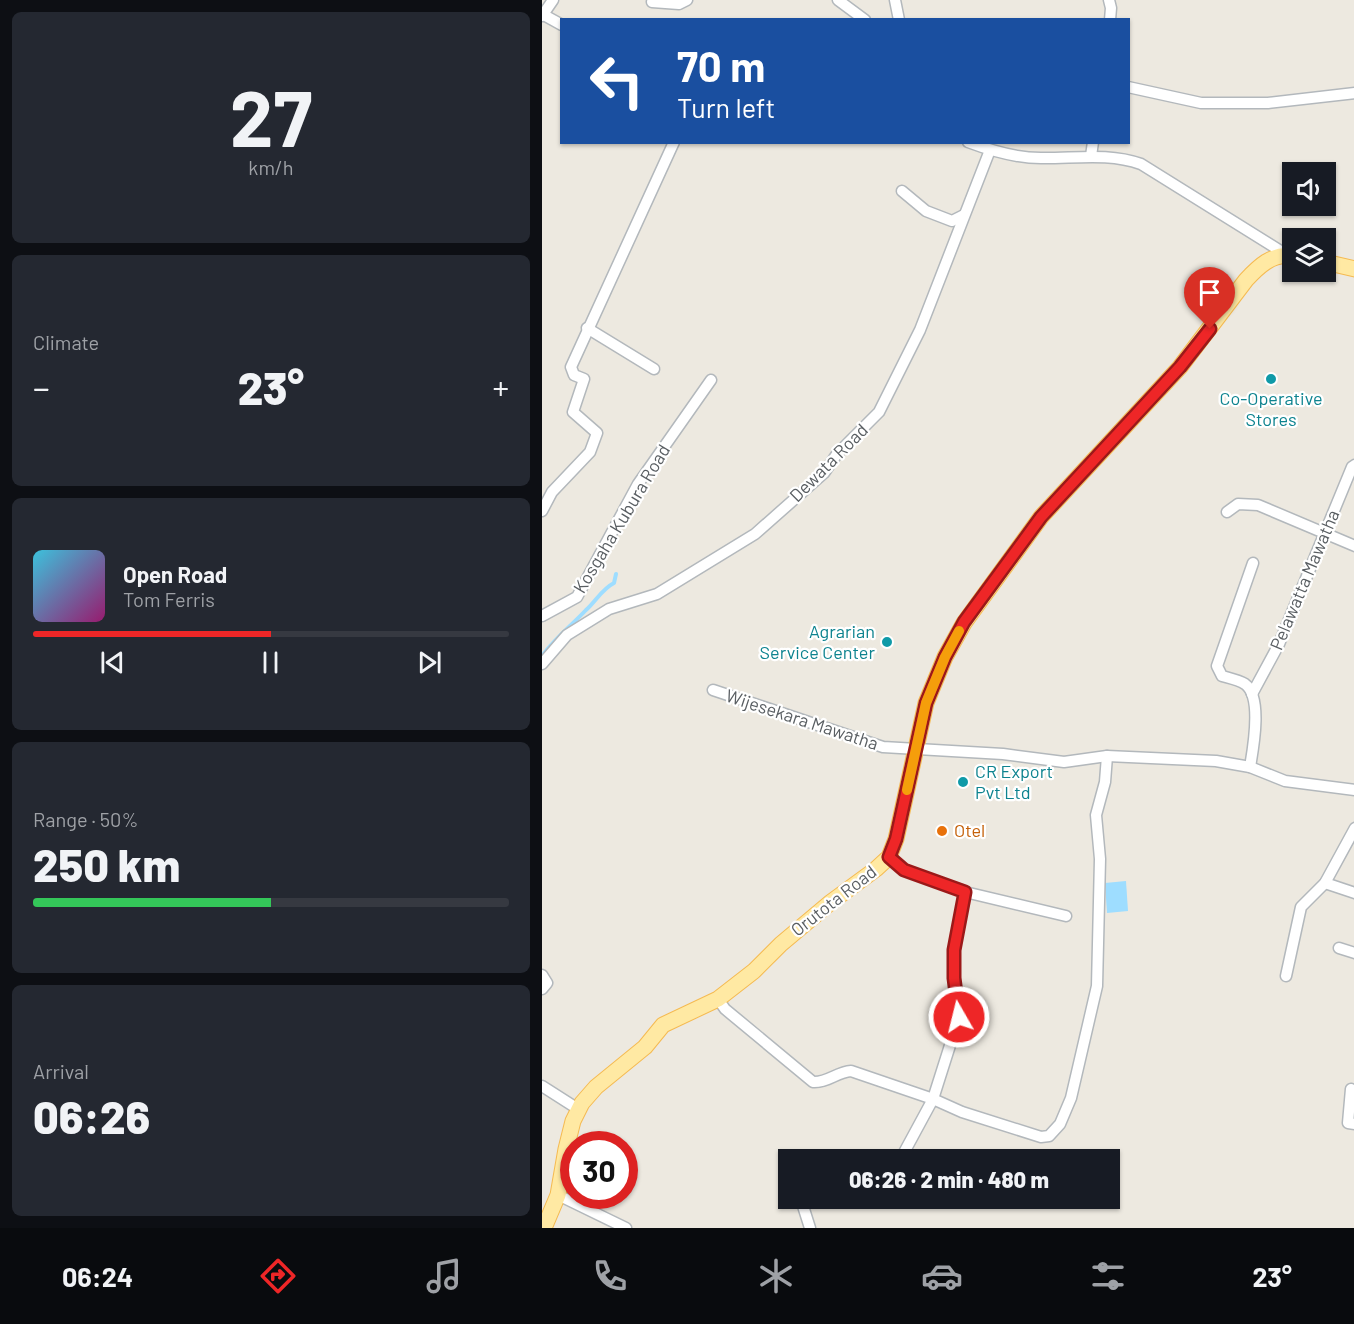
<!DOCTYPE html>
<meta charset="utf-8">
<style>
body{margin:0;font-family:Barlow,sans-serif;background:#242831;color:#f1f3f6;height:100vh;display:flex;flex-direction:column;font-size:22px;white-space:nowrap}
*{box-sizing:border-box;margin:0}
p{font-size:20px;color:#9ea1a6}
.icon{flex:none;width:33px;height:33px;fill:none;stroke:currentColor;stroke-width:2;stroke-linecap:round;stroke-linejoin:round}
.map{position:relative;flex:1;overflow:hidden}
.sheet{display:flex;flex-direction:column;gap:12px;padding:12px;background:#0d0f14;width:542px}
.sheet>*{flex:none}
.guide{position:absolute;left:18px;top:18px;width:570px;height:126px;border-radius:0px;box-shadow:0 2px 4px #0004;background:#1a4fa0;color:#fff;overflow:hidden}
.fabs{position:absolute;left:740px;top:162px;display:grid;gap:12px}
.fabs a{display:grid;place-items:center;width:54px;height:54px;border-radius:0px;background:#171b24;box-shadow:0 2px 4px #0004;font-size:30px}
.speed{position:absolute;left:18px;top:1131px;display:flex;gap:12px;font-size:30px;font-weight:700;text-align:center}
.speed>*{display:grid;place-content:center;width:78px;height:78px;border-radius:50%;background:#171b24;box-shadow:0 2px 4px #0004;line-height:1}
.speed .limit{border:9px solid #d22;background:#fff;color:#111}
.pin{position:absolute;display:grid;place-items:center;width:51px;height:51px;color:#fff;margin:-62px -26px;border-radius:50% 50% 50% 0;rotate:-45deg;box-shadow:0 0 6px #0007}
.pin .icon{rotate:45deg}
.me{position:absolute;width:66px;margin:-33px;rotate:352deg;stroke-linejoin:round;filter:drop-shadow(0 0 4px #0008)}
.turn{display:flex;align-items:center;gap:21px;height:126px;padding:0 18px;font-size:27px}
.turn .icon{width:78px;height:78px;stroke-width:2.5}
.turn b{display:block;font-size:42px;line-height:51px}
.big{font-size:45px;font-weight:800;line-height:1.1}
.sheet .tile{flex:1;display:flex;flex-direction:column;justify-content:center;gap:9px;min-width:0;padding:0 21px;border-radius:9px;background:#242831}
.sheet .dial{align-items:center;gap:0}
.dial b{font-size:78px;line-height:1}
.song{display:flex;align-items:center;gap:18px}
.cover{width:72px;height:72px;border-radius:9px;background:linear-gradient(135deg,hsl(190 70% 55%),hsl(320 70% 35%))}
.played{height:6px;border-radius:3px;background:linear-gradient(90deg,#ee2627 50%,#363941 50%)}
.keys{display:flex;justify-content:space-around;direction:ltr}
.heat{display:flex;justify-content:space-between;align-items:center;font-size:33px;direction:ltr}
.charge{height:9px;border-radius:4px;background:linear-gradient(90deg,#34c759 50%,#363941 0)}
.trip{position:absolute;left:236px;top:1149px;width:342px;height:60px;border-radius:0px;background:#171b24;box-shadow:0 2px 4px #0004;font-weight:800;line-height:60px;text-align:center}
.tab-bar{display:flex;height:96px;justify-content:space-around;align-items:center;background:#090b0e;color:#9ea1a6}
.tab-bar .icon{width:42px;height:42px}
.tab-bar .current{color:#ee2627}
.tab-bar b{font-size:27px;color:#f1f3f6}
main{display:flex;flex:1;min-height:0}
.map>svg:first-child{display:block}
.water{fill:#9eddff}
.lines{fill:none;stroke-linecap:round;stroke-linejoin:round}
.stream{stroke:#9eddff;stroke-width:4}
.minor-casing{stroke:#b3b8bc;stroke-width:13}
.primary-casing{stroke:#f5ba51;stroke-width:17}
.minor{stroke:#fff;stroke-width:10}
.primary{stroke:#ffe9a3;stroke-width:15}
.route-casing{stroke:#9b1919;stroke-width:15}
.route{stroke:#ee2627;stroke-width:10}
.slow{stroke:#f59e0b;stroke-width:10}
.culture-dot{fill:#0f9aa8;stroke:#fff;stroke-width:2}
.food-dot{fill:#e8710a;stroke:#fff;stroke-width:2}
.labels{text-anchor:middle;stroke-width:4.5;stroke-linejoin:round;paint-order:stroke}
.culture-label{font-size:18px;fill:#0d838f;stroke:#fff}
.street-label{font-size:18px;fill:#595e62;stroke:#fff}
.food-label{font-size:18px;fill:#c56008;stroke:#fff;text-anchor:start}
</style>
<main>
<section class="sheet">
<div class="tile dial"><b>27</b><p>km/h</p></div>
<div class="tile"><p>Climate</p>
<div class="heat"><a>−</a><b class="big">23°</b><a>+</a></div>
</div>
<div class="tile">
<div class="song"><i class="cover"></i><div><b>Open Road</b><p>Tom Ferris</p></div></div>
<div class="played"></div>
<div class="keys"><svg class="icon" aria-label="previous" viewBox="0 0 24 24"><path d="M18 5L8 12l10 7zM5 5v14"/></svg><svg class="icon" aria-label="pause" viewBox="0 0 24 24"><path d="M8 5v14M16 5v14"/></svg><svg class="icon" aria-label="next" viewBox="0 0 24 24"><path d="M6 5l10 7-10 7zM19 5v14"/></svg></div>
</div>
<div class="tile"><p>Range · 50%</p><b class="big">250 km</b><div class="charge"></div></div>
<div class="tile"><p>Arrival</p><b class="big">06:26</b></div>
</section>
<div class="map">
<svg width="813" height="1228" viewBox="0 0 813 1228">
<rect width="100%" height="100%" fill="#ede9e0"/>
<path class="water" d="M584,881L586,911L565,913L563,883Z"/>
<g class="lines">
<path class="stream" d="M0,656C13,638 29,626 44,610C54,601 60,589 72,583L74,574"/>
<defs>
<g id="minor">
<path d="M296,0L323,20"/>
<path d="M353,0L357,20"/>
<path d="M567,0L569,8L568,20"/>
<path d="M110,2L137,4L145,0"/>
<path d="M0,14L20,25"/>
<path d="M0,16L11,0"/>
<path d="M586,87L659,103H726L813,93"/>
<path d="M426,142C450,151 478,159 503,158C536,158 568,153 599,164L745,255"/>
<path d="M549,156L551,142"/>
<path d="M360,191L384,211L410,221L422,215"/>
<path d="M45,328L112,369"/>
<path d="M0,511L10,492L48,452L55,433L31,412L42,379L32,375L29,367L132,142"/>
<path d="M685,512L696,504L716,505L813,546"/>
<path d="M0,616L35,597L96,484L169,380"/>
<path d="M0,664L25,635L67,609L115,594L213,534L282,473L295,454L337,412L378,330L448,150"/>
<path d="M171,690L341,747L461,754L522,762L565,756L674,761L708,767L743,781L813,790"/>
<path d="M710,694L737,644L810,467L813,465"/>
<path d="M708,767C711,749 721,697 703,684C697,680 687,678 680,676L675,666L711,563"/>
<path d="M347,857L362,870L423,892L524,916"/>
<path d="M783,883L813,893"/>
<path d="M797,948L813,953"/>
<path d="M0,975L5,983L0,989"/>
<path d="M744,976L759,907L783,883L813,828"/>
<path d="M176,999L183,1009L271,1082C285,1083 295,1072 309,1071L391,1099L420,1112L499,1137L507,1136L518,1124L529,1098L555,986L558,859L554,815L563,782L565,756"/>
<path d="M0,1086L36,1109"/>
<path d="M809,1089L806,1123L813,1124"/>
<path d="M358,1160L391,1099L417,1017L412,978V950L423,892"/>
<path d="M16,1195L84,1228"/>
<path d="M261,1198V1206L268,1228"/>
</g>
<g id="primary">
<path d="M783,262L813,269"/>
<path d="M2,1228L16,1195L24,1149L31,1121L40,1103L54,1087L103,1047L121,1025L176,999L212,971L239,944L289,902L334,869L347,857L354,839L384,703L403,657L422,623L499,517L638,367L704,280C716,267 730,253 750,256"/>
</g>
</defs>
<use href="#minor" class="minor-casing"/>
<use href="#primary" class="primary-casing"/>
<use href="#minor" class="minor"/>
<use href="#primary" class="primary"/>
</g>
<g class="lines">
<defs>
<path id="route" d="M417,1017L412,978V950L423,892L362,870L347,857L354,839L384,703L403,657L422,622L499,517L638,367L668,329"/>
</defs>
<use href="#route" class="route-casing"/>
<use href="#route" class="route"/>
<path class="slow" d="M365,790L384,703L403,657L417,631"/>
</g>
<g class="culture-dot">
<circle cx="729" cy="379" r="6"/>
<circle cx="345" cy="642" r="6"/>
<circle cx="421" cy="782" r="6"/>
</g>
<circle class="food-dot" cx="400" cy="831" r="6"/>
<g class="labels">
<g class="culture-label">
<text x="729" y="405">Co-Operative<tspan x="729" dy="21">Stores</tspan></text>
<text x="333" y="638" text-anchor="end">Agrarian<tspan x="333" dy="21">Service Center</tspan></text>
<text x="433" y="778" text-anchor="start">CR Export<tspan x="433" dy="21">Pvt Ltd</tspan></text>
</g>
<g class="street-label">
<text transform="translate(287 463) rotate(-45)" y="6">Dewata Road</text>
<text transform="translate(80 519) rotate(-59)" y="6">Kosgaha Kubura Road</text>
<text transform="translate(763 580) rotate(-67)" y="6">Pelawatta Mawatha</text>
<text transform="translate(260 720) rotate(18)" y="6">Wijesekara Mawatha</text>
<text transform="translate(292 901) rotate(-38)" y="6">Orutota Road</text>
</g>
<g class="food-label">
<text x="412" y="837">Otel</text>
</g>
</g>
</svg>
<div class="fabs">
<a><svg class="icon" aria-label="sound" viewBox="0 0 24 24"><path d="M4 9h4l5-4v14l-5-4H4zM17 9q2 3 0 6"/></svg></a>
<a><svg class="icon" aria-label="layers" viewBox="0 0 24 24"><path d="M12 4l9 5-9 5-9-5zM3 14l9 5 9-5"/></svg></a>
</div>
<div class="speed"><div class="limit">30</div></div>
<div class="pin" style="left:668px;top:329px;background:#d93025"><svg class="icon" aria-label="arrive" viewBox="0 0 24 24"><path d="M6 21V4h12l-3 4 3 4H6"/></svg></div>
<svg class="me" style="left:417px;top:1017px" viewBox="-20 -20 40 40"><circle r="17" fill="#ee2627" stroke="#fff" stroke-width="3"/><path d="M0-11L8 9 0 5-8 9z" fill="#fff"/></svg>
<div class="trip">06:26 · 2 min · 480 m</div>
<div class="guide">
<div class="turn"><svg class="icon" aria-label="left" viewBox="0 0 24 24"><path d="M17 20v-9H6M10 6l-5 5 5 5"/></svg><div><b>70 m</b>Turn left</div></div>
</div>
</div>
</main>
<nav class="tab-bar">
<b>06:24</b>
<svg class="icon current" aria-label="directions" viewBox="0 0 24 24"><path d="M12 3l9 9-9 9-9-9zM9 14v-3h6M13 9l2 2-2 2"/></svg>
<svg class="icon" aria-label="music" viewBox="0 0 24 24"><path d="M9 18V5l10-2v13"/><circle cx="6" cy="18" r="3"/><circle cx="16" cy="16" r="3"/></svg>
<svg class="icon" aria-label="phone" viewBox="0 0 24 24"><path d="M5 4h4l2 5-3 2q2 4 5 5l2-3 5 2v4C11 20 4 13 5 4z"/></svg>
<svg class="icon" aria-label="climate" viewBox="0 0 24 24"><path d="M12 3v18M4 7l16 10M4 17L20 7"/></svg>
<svg class="icon" aria-label="car" viewBox="0 0 24 24"><path d="M5 17H2v-5l4-1 3-4h7l3 4 3 1v5h-3M9 17h6M6 11h13"/><circle cx="7" cy="17" r="2"/><circle cx="17" cy="17" r="2"/></svg>
<svg class="icon" aria-label="filters" viewBox="0 0 24 24"><path d="M4 7h16M4 17h16"/><circle cx="9" cy="7" r="2"/><circle cx="15" cy="17" r="2"/></svg>
<b>23°</b>
</nav>
